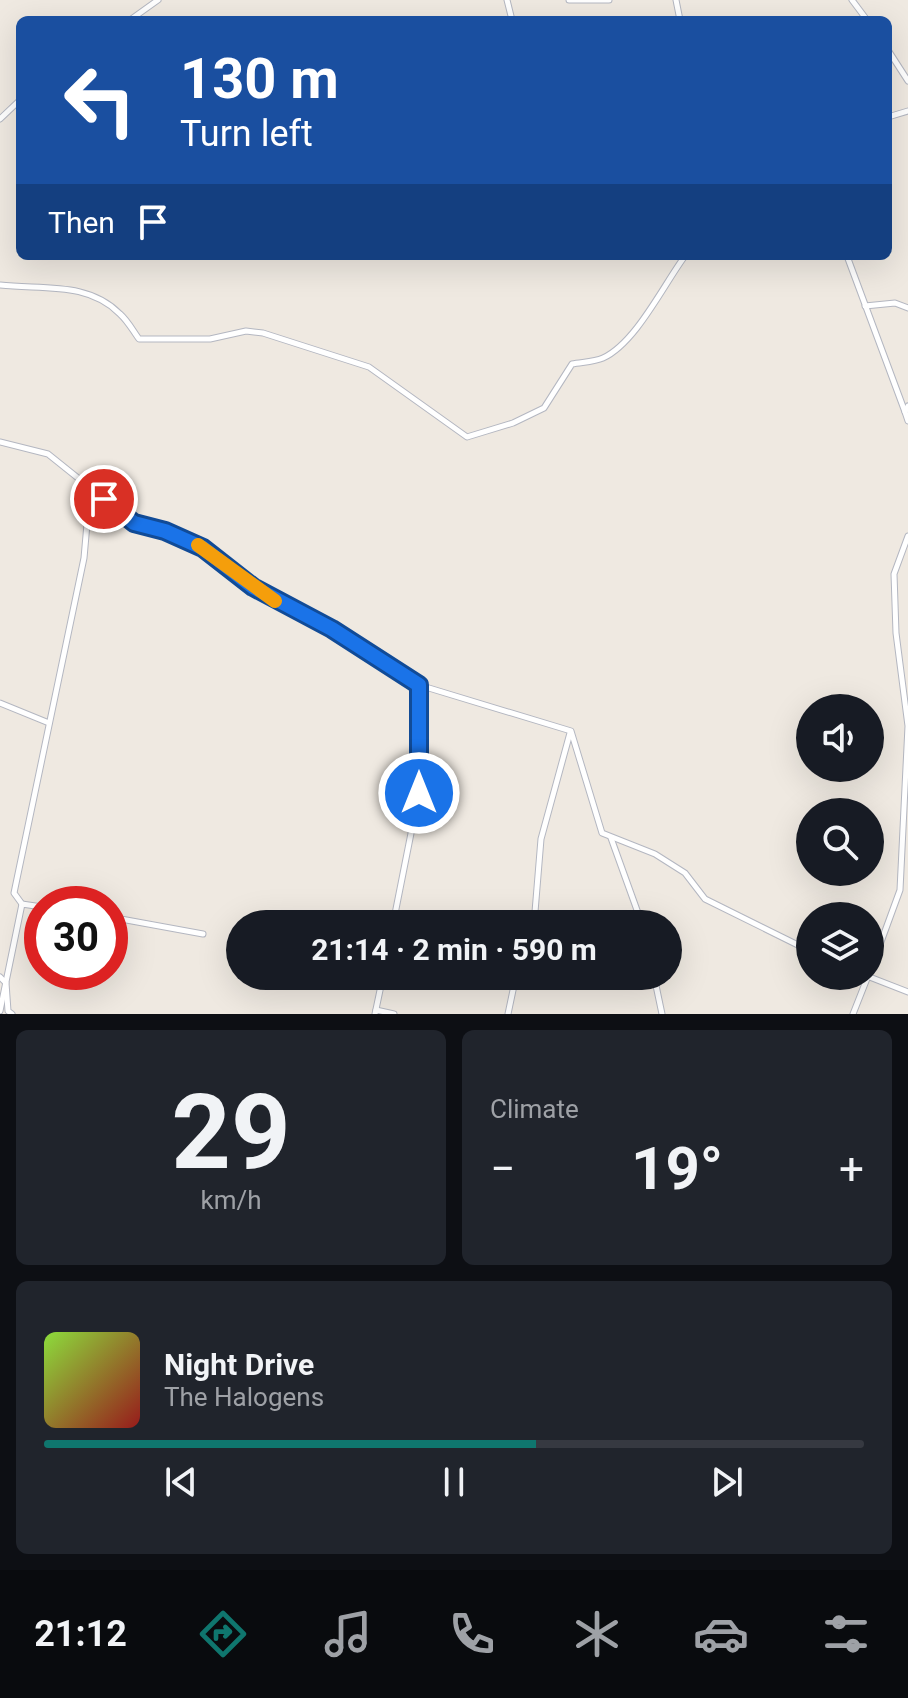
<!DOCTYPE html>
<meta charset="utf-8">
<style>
body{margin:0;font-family:Roboto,sans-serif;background:#20242c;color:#f1f3f6;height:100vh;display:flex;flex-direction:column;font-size:30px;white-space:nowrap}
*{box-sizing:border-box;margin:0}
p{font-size:26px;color:#9ea1a6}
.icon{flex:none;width:44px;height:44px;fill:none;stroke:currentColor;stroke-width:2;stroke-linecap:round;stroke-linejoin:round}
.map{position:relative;height:1014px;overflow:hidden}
.drawer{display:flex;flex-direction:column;gap:16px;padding:16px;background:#0d0f14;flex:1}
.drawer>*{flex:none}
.top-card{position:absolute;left:16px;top:16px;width:876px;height:244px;border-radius:12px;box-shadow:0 8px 32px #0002;background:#1a4fa0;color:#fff;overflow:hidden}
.tools{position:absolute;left:796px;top:694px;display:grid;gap:16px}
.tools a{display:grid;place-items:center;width:88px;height:88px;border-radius:50%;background:#171b24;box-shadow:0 8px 32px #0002;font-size:40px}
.speed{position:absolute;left:24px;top:886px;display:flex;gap:16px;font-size:40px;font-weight:700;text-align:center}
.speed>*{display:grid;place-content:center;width:104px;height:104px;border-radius:50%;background:#171b24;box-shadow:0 8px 32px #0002;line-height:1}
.speed .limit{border:12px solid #d22;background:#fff;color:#111}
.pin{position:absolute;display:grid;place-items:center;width:68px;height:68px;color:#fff;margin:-34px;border:4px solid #fff;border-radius:50%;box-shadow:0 2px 8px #0007}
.me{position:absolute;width:88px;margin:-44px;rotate:0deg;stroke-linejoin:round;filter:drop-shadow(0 0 6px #0008)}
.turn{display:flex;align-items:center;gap:28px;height:168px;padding:0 32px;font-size:36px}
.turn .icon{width:104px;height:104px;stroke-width:2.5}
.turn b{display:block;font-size:56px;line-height:68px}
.then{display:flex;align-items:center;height:76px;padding:0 32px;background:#0003;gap:16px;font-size:30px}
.big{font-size:60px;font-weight:700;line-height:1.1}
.drawer .tile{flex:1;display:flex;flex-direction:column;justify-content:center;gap:12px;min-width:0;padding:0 28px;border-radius:12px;background:#20242c}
.drawer .dial{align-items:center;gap:0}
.dial b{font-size:104px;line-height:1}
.song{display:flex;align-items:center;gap:24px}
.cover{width:96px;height:96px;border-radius:12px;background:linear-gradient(135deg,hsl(90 70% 55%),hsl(0 70% 35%))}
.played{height:8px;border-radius:4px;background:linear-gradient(90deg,#0f766e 60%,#363941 60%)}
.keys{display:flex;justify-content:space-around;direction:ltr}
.heat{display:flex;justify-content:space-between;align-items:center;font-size:44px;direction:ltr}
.drawer .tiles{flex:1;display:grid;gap:16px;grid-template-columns:1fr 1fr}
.tile:last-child{grid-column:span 2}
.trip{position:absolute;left:226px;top:910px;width:456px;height:80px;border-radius:40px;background:#171b24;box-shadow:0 8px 32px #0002;font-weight:700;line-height:80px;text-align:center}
.tab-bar{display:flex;height:128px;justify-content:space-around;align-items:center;background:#090b0e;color:#9ea1a6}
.tab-bar .icon{width:56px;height:56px}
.tab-bar .on{color:#0f766e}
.tab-bar b{font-size:36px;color:#f1f3f6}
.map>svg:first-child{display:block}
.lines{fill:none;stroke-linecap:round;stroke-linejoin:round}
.minor-casing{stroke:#b4b7c1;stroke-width:7}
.minor{stroke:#fff;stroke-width:5}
.route-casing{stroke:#114b97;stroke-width:20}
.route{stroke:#1a73e8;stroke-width:14}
.slow{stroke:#f59e0b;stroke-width:14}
</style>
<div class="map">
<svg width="908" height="1014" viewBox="0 0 908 1014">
<rect width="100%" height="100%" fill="#efe9e1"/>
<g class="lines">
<defs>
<g id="minor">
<path d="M507,0L512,20"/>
<path d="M569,0H609"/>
<path d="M676,0L680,20"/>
<path d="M852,0L867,20"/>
<path d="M130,20L158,0"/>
<path d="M888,50L908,81"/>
<path d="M888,117L908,111"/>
<path d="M0,119L20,100"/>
<path d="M847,256L905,412"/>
<path d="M0,285C41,290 88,281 120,314C128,321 133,331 139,339H210L246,331L263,333L369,367L467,437L513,423L544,408L572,364C582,362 594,362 603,358C636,343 664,284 685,256"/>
<path d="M865,306L895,303L908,308"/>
<path d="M908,406L905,412L908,421"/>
<path d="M0,442L48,454L134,523L165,531L203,548L253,587L332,629L419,685L571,731L602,833L655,854L685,873L705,899L810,951"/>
<path d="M0,703L49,723"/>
<path d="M611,838L642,924"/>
<path d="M22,904L14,893L84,558L87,524L104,499"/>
<path d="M110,917L203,934"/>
<path d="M393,924L419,793V685"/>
<path d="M534,924L541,839L570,733"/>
<path d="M870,972L900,890L908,726L896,633L894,574L908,536"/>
<path d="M654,976L662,1014"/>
<path d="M867,976L908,992"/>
<path d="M0,977L6,983L8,1011L12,1014"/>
<path d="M376,1010L394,1014"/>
<path d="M0,1011L22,904L42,907"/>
<path d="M375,1014L383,976"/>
<path d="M508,1014L516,976"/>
<path d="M853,1014L868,976"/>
</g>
</defs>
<use href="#minor" class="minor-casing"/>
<use href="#minor" class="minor"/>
</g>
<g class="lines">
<defs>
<path id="route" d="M104,499L134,523L165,531L203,548L253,587L332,629L419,685V793"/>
</defs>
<use href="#route" class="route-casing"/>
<use href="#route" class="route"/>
<path class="slow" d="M198,545L275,601"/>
</g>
</svg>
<div class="tools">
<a><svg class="icon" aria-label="sound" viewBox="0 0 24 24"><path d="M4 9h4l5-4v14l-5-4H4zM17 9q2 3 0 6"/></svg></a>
<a><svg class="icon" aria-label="search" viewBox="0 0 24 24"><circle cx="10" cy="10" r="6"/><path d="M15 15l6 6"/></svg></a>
<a><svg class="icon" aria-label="layers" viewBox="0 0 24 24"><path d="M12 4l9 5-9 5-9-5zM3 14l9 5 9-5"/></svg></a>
</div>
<div class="speed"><div class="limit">30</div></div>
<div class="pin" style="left:104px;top:499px;background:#d93025"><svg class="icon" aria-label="arrive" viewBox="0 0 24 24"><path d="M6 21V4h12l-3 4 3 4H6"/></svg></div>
<svg class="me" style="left:419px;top:793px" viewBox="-20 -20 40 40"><circle r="17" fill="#1a73e8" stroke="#fff" stroke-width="3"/><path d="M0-11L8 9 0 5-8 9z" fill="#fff"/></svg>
<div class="trip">21:14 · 2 min · 590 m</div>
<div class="top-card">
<div class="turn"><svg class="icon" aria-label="left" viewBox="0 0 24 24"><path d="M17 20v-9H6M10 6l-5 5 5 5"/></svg><div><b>130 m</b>Turn left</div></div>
<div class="then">Then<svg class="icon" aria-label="arrive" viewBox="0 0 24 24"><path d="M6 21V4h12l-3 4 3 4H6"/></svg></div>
</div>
</div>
<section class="drawer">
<div class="tiles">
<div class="tile dial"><b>29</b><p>km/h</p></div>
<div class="tile"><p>Climate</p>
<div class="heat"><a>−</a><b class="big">19°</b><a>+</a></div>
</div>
<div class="tile">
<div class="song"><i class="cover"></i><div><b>Night Drive</b><p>The Halogens</p></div></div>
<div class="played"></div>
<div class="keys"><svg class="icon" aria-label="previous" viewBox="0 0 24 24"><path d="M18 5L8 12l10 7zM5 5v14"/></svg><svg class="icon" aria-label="pause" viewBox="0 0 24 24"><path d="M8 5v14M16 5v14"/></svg><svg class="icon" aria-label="next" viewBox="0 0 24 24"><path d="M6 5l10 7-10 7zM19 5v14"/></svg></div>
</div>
</div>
</section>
<nav class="tab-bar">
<b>21:12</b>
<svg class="icon on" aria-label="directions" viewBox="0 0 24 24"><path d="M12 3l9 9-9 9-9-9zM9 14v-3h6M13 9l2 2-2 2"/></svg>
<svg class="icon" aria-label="music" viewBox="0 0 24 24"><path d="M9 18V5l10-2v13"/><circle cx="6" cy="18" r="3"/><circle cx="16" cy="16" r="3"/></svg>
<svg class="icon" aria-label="phone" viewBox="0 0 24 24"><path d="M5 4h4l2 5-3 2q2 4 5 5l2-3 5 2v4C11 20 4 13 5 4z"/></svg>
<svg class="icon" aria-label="climate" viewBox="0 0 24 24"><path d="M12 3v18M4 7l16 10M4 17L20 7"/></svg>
<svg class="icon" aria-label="car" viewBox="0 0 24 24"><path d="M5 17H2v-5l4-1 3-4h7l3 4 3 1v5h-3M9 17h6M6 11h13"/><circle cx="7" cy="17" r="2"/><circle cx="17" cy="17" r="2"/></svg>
<svg class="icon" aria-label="filters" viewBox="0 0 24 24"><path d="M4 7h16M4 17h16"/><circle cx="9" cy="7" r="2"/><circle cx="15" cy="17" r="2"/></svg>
</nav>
